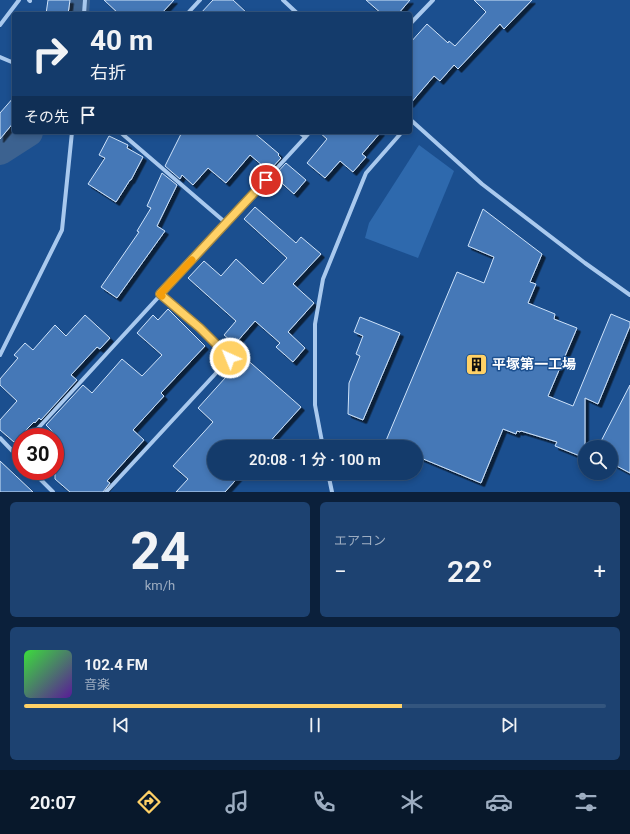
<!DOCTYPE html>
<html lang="ja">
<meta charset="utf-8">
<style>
body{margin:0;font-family:Roboto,"Noto Sans JP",sans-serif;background:#1d4271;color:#f1f3f6;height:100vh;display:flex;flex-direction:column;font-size:15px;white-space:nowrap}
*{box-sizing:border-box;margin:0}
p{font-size:13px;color:#9dadc1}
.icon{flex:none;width:22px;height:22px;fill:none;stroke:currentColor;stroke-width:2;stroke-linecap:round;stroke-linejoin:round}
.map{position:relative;height:492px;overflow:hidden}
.side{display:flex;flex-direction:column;gap:10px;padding:10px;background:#0b203b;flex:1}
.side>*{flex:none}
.guide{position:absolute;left:12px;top:12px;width:400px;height:122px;border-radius:4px;box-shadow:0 2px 6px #0003,0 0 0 1px #33557e;background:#143b6b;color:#f1f3f6;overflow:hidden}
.tools{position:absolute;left:578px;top:440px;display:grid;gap:8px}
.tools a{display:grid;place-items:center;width:40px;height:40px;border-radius:50%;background:#143b6b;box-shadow:0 2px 6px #0003,0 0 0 1px #33557e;font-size:20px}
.speed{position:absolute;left:12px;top:428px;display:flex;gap:8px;font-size:20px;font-weight:700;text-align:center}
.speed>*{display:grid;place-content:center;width:52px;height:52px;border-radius:50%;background:#143b6b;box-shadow:0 2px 6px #0003,0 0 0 1px #33557e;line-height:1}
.speed .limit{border:6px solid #d22;background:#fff;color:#111}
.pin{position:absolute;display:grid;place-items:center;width:34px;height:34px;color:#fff;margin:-17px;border:2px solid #fff;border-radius:50%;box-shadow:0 1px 4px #0007}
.me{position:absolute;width:44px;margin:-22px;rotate:316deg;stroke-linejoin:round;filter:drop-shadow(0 0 3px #0008)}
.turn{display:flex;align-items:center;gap:14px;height:84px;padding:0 12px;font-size:18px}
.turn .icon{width:52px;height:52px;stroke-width:2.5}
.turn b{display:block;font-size:28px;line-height:34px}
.then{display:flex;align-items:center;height:38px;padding:0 12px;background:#0003;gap:8px;font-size:15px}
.big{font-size:30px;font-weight:600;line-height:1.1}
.side .tile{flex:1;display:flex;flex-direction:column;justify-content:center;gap:6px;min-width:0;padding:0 14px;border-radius:6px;background:#1d4271}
.side .dial{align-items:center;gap:0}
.dial b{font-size:52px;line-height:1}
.song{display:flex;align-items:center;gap:12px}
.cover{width:48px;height:48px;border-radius:6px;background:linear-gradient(135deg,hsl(120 70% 55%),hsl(270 70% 35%))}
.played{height:4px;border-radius:2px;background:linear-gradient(90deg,#ffd166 65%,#33557e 65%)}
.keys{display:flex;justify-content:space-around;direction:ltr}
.heat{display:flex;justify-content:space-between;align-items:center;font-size:22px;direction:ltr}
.side .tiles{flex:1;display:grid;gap:10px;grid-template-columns:1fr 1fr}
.tile:last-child{grid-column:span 2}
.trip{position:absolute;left:207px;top:440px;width:216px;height:40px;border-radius:20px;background:#143b6b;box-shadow:0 2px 6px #0003,0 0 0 1px #33557e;font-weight:600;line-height:40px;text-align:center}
.dock{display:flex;height:64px;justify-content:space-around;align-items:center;background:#08182b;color:#9dadc1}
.dock .icon{width:28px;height:28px}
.dock .selected{color:#ffd166}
.dock b{font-size:18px;color:#f1f3f6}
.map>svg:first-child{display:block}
.green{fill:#2e69ad}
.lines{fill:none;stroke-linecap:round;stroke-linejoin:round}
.river{stroke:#3c6290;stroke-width:30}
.building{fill:#4478b7;stroke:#cfe3fa;filter:url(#shadow)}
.street{stroke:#a9c9ee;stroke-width:4}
.route-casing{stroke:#a68842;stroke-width:10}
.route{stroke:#ffd166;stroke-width:7}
.slow{stroke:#f59e0b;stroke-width:7}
.labels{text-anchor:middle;stroke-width:3;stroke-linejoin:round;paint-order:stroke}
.poi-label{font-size:14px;font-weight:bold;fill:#fff;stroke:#1b4f8f;text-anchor:start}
</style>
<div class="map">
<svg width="630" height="492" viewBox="0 0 630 492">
<defs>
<filter id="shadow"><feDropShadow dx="3.5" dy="3.5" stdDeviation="0" flood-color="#0009"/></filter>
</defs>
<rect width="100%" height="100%" fill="#1b4f8f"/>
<path class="green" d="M419,145L454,171L418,258L365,238L369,223Z"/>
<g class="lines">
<g class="river">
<path d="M74,14L75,0"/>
<path d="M0,150L28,132"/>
</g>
</g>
<g class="building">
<path d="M48,0H70L68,14H46Z"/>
<path d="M104,0H174L161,14H119Z"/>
<path d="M213,0H233L248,14H200Z"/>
<path d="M366,0H410L398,14H382Z"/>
<path d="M474,0H532L504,29L500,24L458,69L454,65L440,81L434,76L410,104V43L427,24L448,43L449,41L455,46L486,12Z"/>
<path d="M14,97V122L0,139V113Z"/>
<path d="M182,132H253L279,154L278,155L281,158L269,171L250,155L226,183L208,168L193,185L182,175L180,179L165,166Z"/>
<path d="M319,132H381L362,154L366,157L353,172L340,161L325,178L307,163L327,139Z"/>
<path d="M109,136L128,145L127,148L143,157L131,180H130L116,202L88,184L105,158L99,155Z"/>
<path d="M286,163L306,180L294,194L274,176Z"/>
<path d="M162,173L177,185L157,226L165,231L117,298L101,287L139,232L137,231L151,208L147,206Z"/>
<path d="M255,207L296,243L301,237L321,254L293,284L314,303L288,332L305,348L293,362L276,347L280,343L255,321L235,344L224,335L236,321L188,278L204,261L221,276L236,259L263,284L287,258L244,219Z"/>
<path d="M483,209L542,254L530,282L536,284L528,303L555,314L554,319L577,328L548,396L573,406L611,314L630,322V326L598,404L585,398V458L555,446L557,442L521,431L520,432L517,431L516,434L503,429L481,483L416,456V447H395L385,443L457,272L484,283L494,257L468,246Z"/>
<path d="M168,309L205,346L161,393L164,396L133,430L144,440L107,481L110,483L103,492H70L55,479V434L46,425L83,385L92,393L122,359L142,376L162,355L137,333L153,315L158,320Z"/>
<path d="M85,315L110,338L100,349L97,347L71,375L77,380L41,420L39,418L35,423L34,422L14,442L0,430V420L17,401L0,385V379L18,358L14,355L25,343L33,350L55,325L66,336Z"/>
<path d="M360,317L400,333L363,420L348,414L349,383L360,356L356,354L363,336L354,332Z"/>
<path d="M244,357L301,407L265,447H214V473H242L225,492H176L188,479L173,466L213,422L198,408Z"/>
<path d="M630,385V473L611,463V447H598Z"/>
<path d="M0,461L33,492H0Z"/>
</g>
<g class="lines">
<g class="street">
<path d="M29,0L30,1"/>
<path d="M283,0L298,14"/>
<path d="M84,14L85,0"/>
<path d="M187,14L200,0"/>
<path d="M410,24L433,0"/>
<path d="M0,25L19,0"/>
<path d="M0,57L14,63"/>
<path d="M412,121L482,184L585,263L630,295"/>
<path d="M120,132L226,223"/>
<path d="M299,132L305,137"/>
<path d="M0,355L62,230L72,132"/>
<path d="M30,437L310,132"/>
<path d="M0,438L21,460"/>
<path d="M323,447L315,405V324L323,279L366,173L402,132"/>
<path d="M15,454L21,447"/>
<path d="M32,471L53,492"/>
<path d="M328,473L332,492"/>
<path d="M106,492L230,358L201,328L160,294"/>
</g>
</g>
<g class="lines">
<defs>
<path id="route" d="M230,358L200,328L160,294L266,180"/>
</defs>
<use href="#route" class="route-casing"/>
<use href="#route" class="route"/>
<path class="slow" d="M162,296L160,294L192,260"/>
</g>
<defs>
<symbol id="building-square" viewBox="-11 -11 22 22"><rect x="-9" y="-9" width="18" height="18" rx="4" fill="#ffd166" stroke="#1b4f8f"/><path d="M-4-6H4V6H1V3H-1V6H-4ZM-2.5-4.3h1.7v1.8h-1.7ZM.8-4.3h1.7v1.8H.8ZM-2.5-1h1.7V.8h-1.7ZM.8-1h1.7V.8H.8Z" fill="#111"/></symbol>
</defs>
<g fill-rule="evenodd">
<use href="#building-square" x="464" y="352" width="25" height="25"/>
</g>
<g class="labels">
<g class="poi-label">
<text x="492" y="369">平塚第一工場</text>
</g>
</g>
</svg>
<div class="tools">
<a><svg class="icon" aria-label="search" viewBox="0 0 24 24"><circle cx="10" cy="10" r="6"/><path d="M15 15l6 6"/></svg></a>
</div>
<div class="speed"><div class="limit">30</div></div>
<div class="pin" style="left:266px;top:180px;background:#d93025"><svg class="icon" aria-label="arrive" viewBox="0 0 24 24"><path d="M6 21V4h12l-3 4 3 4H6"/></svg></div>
<svg class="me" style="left:230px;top:358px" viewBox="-20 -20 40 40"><circle r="17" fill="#ffd166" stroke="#fff" stroke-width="3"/><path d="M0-11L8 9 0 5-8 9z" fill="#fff"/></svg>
<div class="trip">20:08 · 1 分 · 100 m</div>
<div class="guide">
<div class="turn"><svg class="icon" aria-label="right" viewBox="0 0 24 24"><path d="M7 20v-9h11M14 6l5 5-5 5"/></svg><div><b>40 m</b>右折</div></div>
<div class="then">その先<svg class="icon" aria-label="arrive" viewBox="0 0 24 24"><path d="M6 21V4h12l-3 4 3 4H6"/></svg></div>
</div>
</div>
<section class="side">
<div class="tiles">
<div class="tile dial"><b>24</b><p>km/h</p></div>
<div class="tile"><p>エアコン</p>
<div class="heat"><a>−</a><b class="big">22°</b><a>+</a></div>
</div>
<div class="tile">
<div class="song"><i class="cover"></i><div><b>102.4 FM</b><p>音楽</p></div></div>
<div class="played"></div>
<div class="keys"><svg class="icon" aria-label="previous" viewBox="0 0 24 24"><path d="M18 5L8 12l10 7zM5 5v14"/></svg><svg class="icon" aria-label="pause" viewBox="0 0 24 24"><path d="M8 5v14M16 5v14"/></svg><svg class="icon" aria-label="next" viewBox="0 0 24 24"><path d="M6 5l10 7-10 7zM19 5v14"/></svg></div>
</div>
</div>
</section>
<nav class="dock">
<b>20:07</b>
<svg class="icon selected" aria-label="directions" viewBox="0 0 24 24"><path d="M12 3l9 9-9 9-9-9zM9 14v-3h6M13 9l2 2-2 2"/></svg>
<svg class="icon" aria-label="music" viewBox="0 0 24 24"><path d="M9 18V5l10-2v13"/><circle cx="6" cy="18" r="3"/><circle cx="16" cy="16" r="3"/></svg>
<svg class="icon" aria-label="phone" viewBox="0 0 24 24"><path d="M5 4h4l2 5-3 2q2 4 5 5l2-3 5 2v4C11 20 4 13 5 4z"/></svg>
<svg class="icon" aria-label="climate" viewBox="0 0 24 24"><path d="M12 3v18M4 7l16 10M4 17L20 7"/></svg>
<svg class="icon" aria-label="car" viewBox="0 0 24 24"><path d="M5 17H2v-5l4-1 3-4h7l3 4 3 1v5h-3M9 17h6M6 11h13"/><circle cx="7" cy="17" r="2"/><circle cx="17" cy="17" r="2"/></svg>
<svg class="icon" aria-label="filters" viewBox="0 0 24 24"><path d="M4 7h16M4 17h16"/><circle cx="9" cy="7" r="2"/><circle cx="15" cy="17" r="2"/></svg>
</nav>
